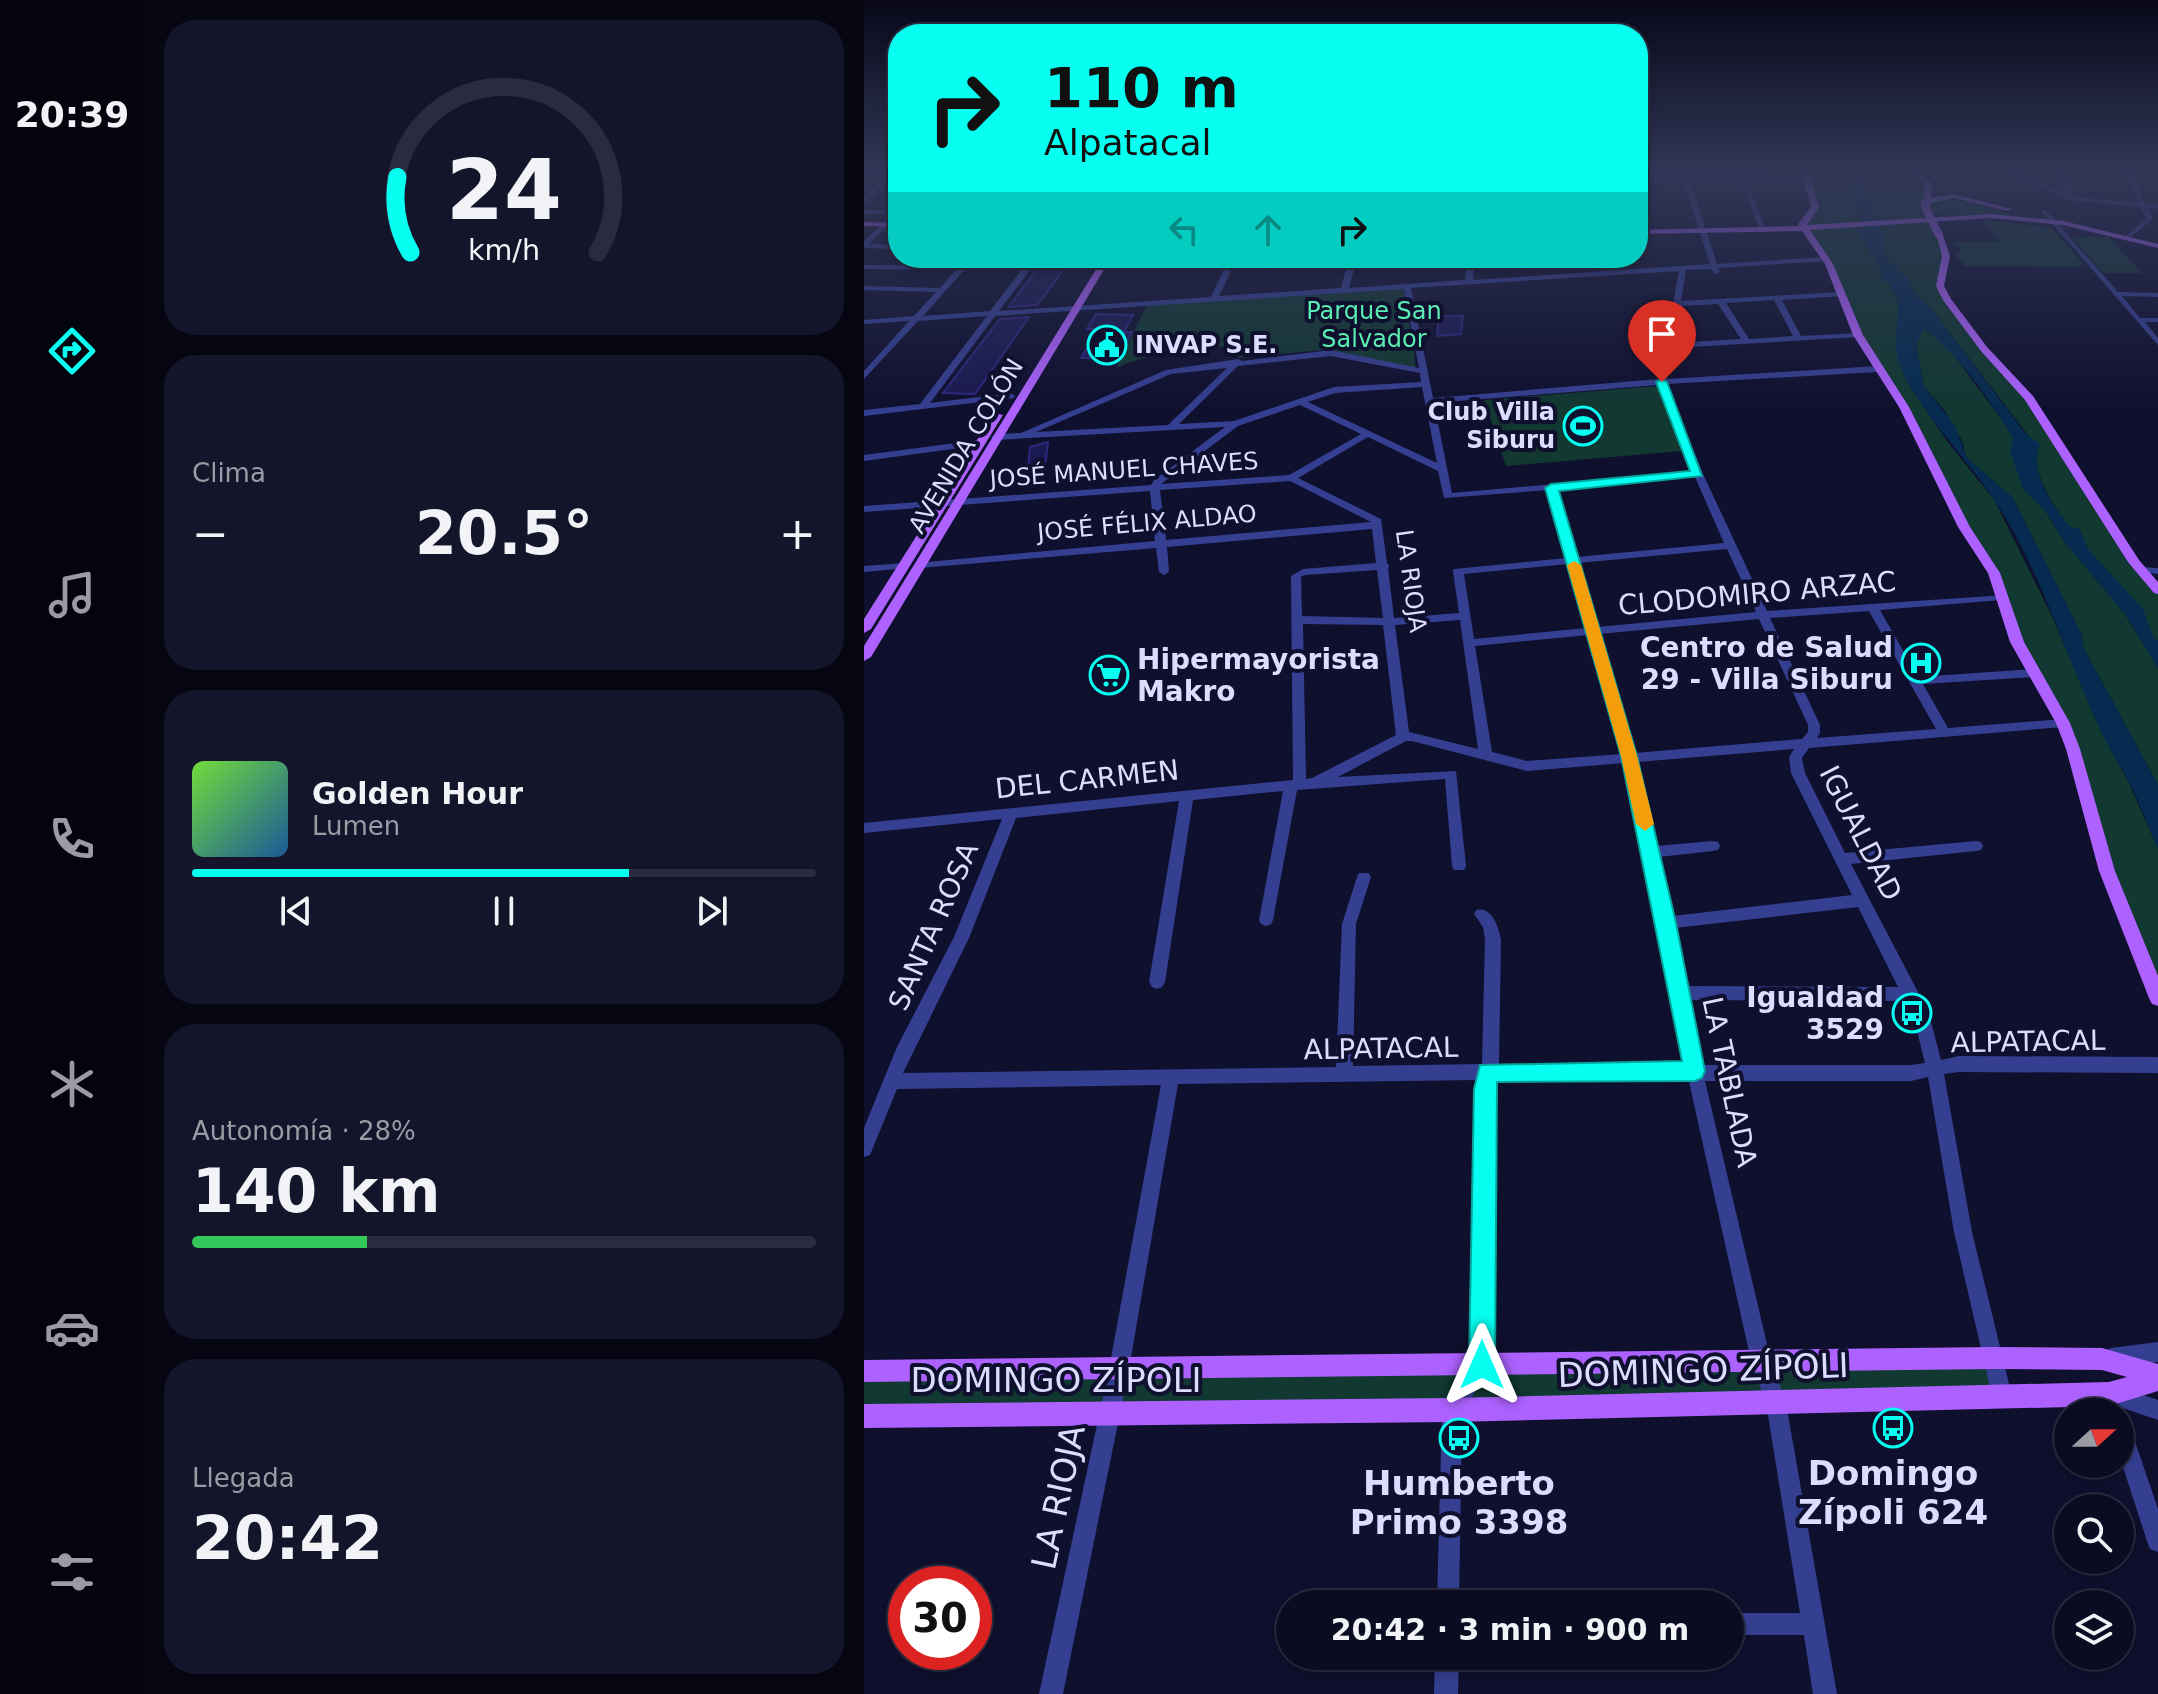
<!DOCTYPE html>
<html lang="es">
<meta charset="utf-8">
<style>
body{margin:0;font-family:"DejaVu Sans",sans-serif;background:#14142a;color:#f1f3f6;height:100vh;display:flex;flex-direction:column;font-size:30px;white-space:nowrap}
*{box-sizing:border-box;margin:0}
p{font-size:26px;color:#9a9ba5}
.icon{flex:none;width:44px;height:44px;fill:none;stroke:currentColor;stroke-width:2;stroke-linecap:round;stroke-linejoin:round}
.map{position:relative;flex:1;overflow:hidden}
.panel{display:flex;flex-direction:column;gap:20px;padding:20px;background:#060613;width:720px}
.panel>*{flex:none}
.hud{position:absolute;left:24px;top:24px;width:760px;height:244px;border-radius:32px;box-shadow:0 4px 12px #0003,0 0 0 2px #2b2b40;background:#07fff2;color:#111;overflow:hidden}
.needle{width:52px;rotate:69deg}
.controls{position:absolute;left:1190px;top:1398px;display:grid;gap:16px}
.controls a{display:grid;place-items:center;width:80px;height:80px;border-radius:50%;background:#0b0b22;box-shadow:0 4px 12px #0003,0 0 0 2px #2b2b40;font-size:40px}
.speed{position:absolute;left:24px;top:1566px;display:flex;gap:16px;font-size:40px;font-weight:700;text-align:center}
.speed>*{display:grid;place-content:center;width:104px;height:104px;border-radius:50%;background:#0b0b22;box-shadow:0 4px 12px #0003,0 0 0 2px #2b2b40;line-height:1}
.speed .limit{border:12px solid #d22;background:#fff;color:#111}
.pin{position:absolute;display:grid;place-items:center;width:68px;height:68px;color:#fff;margin:-82px -34px;border-radius:50% 50% 50% 0;rotate:-45deg;box-shadow:0 0 8px #0007}
.pin .icon{rotate:45deg}
.me{position:absolute;width:88px;margin:-44px;rotate:0deg;stroke-linejoin:round;filter:drop-shadow(0 0 6px #0008)}
.turn{display:flex;align-items:center;gap:28px;height:168px;padding:0 24px;font-size:36px}
.turn .icon{width:104px;height:104px;stroke-width:2.5}
.turn b{display:block;font-size:56px;line-height:68px}
.lanes{display:flex;align-items:center;height:76px;padding:0 24px;background:#0003;justify-content:center;gap:40px;direction:ltr}
.lanes .off{opacity:.35}
.big{font-size:60px;font-weight:800;line-height:1.1}
.panel .card{flex:1;display:flex;flex-direction:column;justify-content:center;gap:12px;min-width:0;padding:0 28px;border-radius:32px;background:#14142a}
.panel .dial{align-items:center;gap:0}
.dial svg{height:208px;overflow:visible;fill:none;stroke:#2b2b40;stroke-width:7;stroke-linecap:round;text-anchor:middle}
.dial text{fill:#f1f3f6;stroke:none}
.song{display:flex;align-items:center;gap:24px}
.cover{width:96px;height:96px;border-radius:12px;background:linear-gradient(135deg,hsl(100 70% 55%),hsl(210 70% 35%))}
.played{height:8px;border-radius:4px;background:linear-gradient(90deg,#07fff2 70%,#2b2b40 70%)}
.keys{display:flex;justify-content:space-around;direction:ltr}
.heat{display:flex;justify-content:space-between;align-items:center;font-size:44px;direction:ltr}
.charge{height:12px;border-radius:6px;background:linear-gradient(90deg,#34c759 28%,#2b2b40 0)}
.trip{position:absolute;left:412px;top:1590px;width:468px;height:80px;border-radius:40px;background:#0b0b22;box-shadow:0 4px 12px #0003,0 0 0 2px #2b2b40;font-weight:800;line-height:80px;text-align:center}
main{display:flex;flex:1;min-height:0}
.menu{display:flex;flex-direction:column;width:144px;justify-content:space-around;align-items:center;background:#04040e;color:#9a9ba5}
.menu .icon{width:56px;height:56px}
.menu .on{color:#07fff2}
.menu b{font-size:36px;color:#f1f3f6}
.map>svg:first-child{display:block}
.green{fill:#113831}
.water{fill:#052c50}
.building{fill:#1b1951;stroke:#2c287f;stroke-width:2}
.lines{fill:none;stroke-linecap:round;stroke-linejoin:round}
.minor{fill:#353f91;fill-rule:evenodd}
.major{fill:#ad62ff;fill-rule:evenodd}
.major-bridge{stroke:#ad62ff;stroke-width:8}
.route{fill:#07fff2;stroke:#05a69d;stroke-width:2}
.slow{fill:#f59e0b}
.labels{text-anchor:middle;stroke-width:8;stroke-linejoin:round;paint-order:stroke}
.far-park-label{font-size:24px;fill:#59edb2;stroke:#0f0f2e}
.far-poi-label{font-size:24px;font-weight:bold;fill:#dbdcff;stroke:#0f0f2e;text-anchor:start}
.far-street-label{font-size:24px;fill:#dbdcff;stroke:#0f0f2e}
.street-label{font-size:28px;fill:#dbdcff;stroke:#0f0f2e}
.poi-label{font-size:28px;font-weight:bold;fill:#dbdcff;stroke:#0f0f2e;text-anchor:end}
.near-street-label{font-size:34px;fill:#dbdcff;stroke:#0f0f2e}
.near-poi-label{font-size:34px;font-weight:bold;fill:#dbdcff;stroke:#0f0f2e}
</style>
<main>
<nav class="menu">
<b>20:39</b>
<svg class="icon on" aria-label="directions" viewBox="0 0 24 24"><path d="M12 3l9 9-9 9-9-9zM9 14v-3h6M13 9l2 2-2 2"/></svg>
<svg class="icon" aria-label="music" viewBox="0 0 24 24"><path d="M9 18V5l10-2v13"/><circle cx="6" cy="18" r="3"/><circle cx="16" cy="16" r="3"/></svg>
<svg class="icon" aria-label="phone" viewBox="0 0 24 24"><path d="M5 4h4l2 5-3 2q2 4 5 5l2-3 5 2v4C11 20 4 13 5 4z"/></svg>
<svg class="icon" aria-label="climate" viewBox="0 0 24 24"><path d="M12 3v18M4 7l16 10M4 17L20 7"/></svg>
<svg class="icon" aria-label="car" viewBox="0 0 24 24"><path d="M5 17H2v-5l4-1 3-4h7l3 4 3 1v5h-3M9 17h6M6 11h13"/><circle cx="7" cy="17" r="2"/><circle cx="17" cy="17" r="2"/></svg>
<svg class="icon" aria-label="filters" viewBox="0 0 24 24"><path d="M4 7h16M4 17h16"/><circle cx="9" cy="7" r="2"/><circle cx="15" cy="17" r="2"/></svg>
</nav>
<section class="panel">
<div class="card dial"><svg viewBox="0 0 100 80">
<path d="M14 69A42 42 0 1 1 86 69"/>
<path d="M14 69A42 42 0 0 1 9 40" stroke="#07fff2"/>
<text x="50" y="56" font-size="32" font-weight="700">24</text>
<text x="50" y="72" font-size="11">km/h</text>
</svg></div>
<div class="card"><p>Clima</p>
<div class="heat"><a>−</a><b class="big">20.5°</b><a>+</a></div>
</div>
<div class="card">
<div class="song"><i class="cover"></i><div><b>Golden Hour</b><p>Lumen</p></div></div>
<div class="played"></div>
<div class="keys"><svg class="icon" aria-label="previous" viewBox="0 0 24 24"><path d="M18 5L8 12l10 7zM5 5v14"/></svg><svg class="icon" aria-label="pause" viewBox="0 0 24 24"><path d="M8 5v14M16 5v14"/></svg><svg class="icon" aria-label="next" viewBox="0 0 24 24"><path d="M6 5l10 7-10 7zM19 5v14"/></svg></div>
</div>
<div class="card"><p>Autonomía · 28%</p><b class="big">140 km</b><div class="charge"></div></div>
<div class="card"><p>Llegada</p><b class="big">20:42</b></div>
</section>
<div class="map">
<svg width="1294" height="1694" viewBox="0 0 1294 1694">
<rect width="100%" height="100%" fill="#0f0f2e"/>
<g class="green">
<path d="M941,173H988L986,184L997,215L995,232L1018,271L1017,277L1026,284L1034,302L1037,316L1033,327L1047,388L1083,441L1131,501L1187,614L1239,735L1265,783L1294,849V998L1209,749L1066,454L1013,369L965,264L939,220L951,210Z"/>
<path d="M1006,173H1052L1064,182L1059,215L1081,252L1076,282L1083,300L1151,381L1294,590V640L1290,639C1261,578 1193,533 1174,471C1172,464 1174,455 1173,447L1068,310L1053,297L1024,260L1017,242L1018,233L1002,196Z"/>
<path d="M1080,197L1156,216L1070,215L1066,203Z"/>
<path d="M1119,220L1187,228L1220,264L1215,267L1100,266L1091,253L1098,252L1090,242L1136,241Z"/>
<path d="M1208,237H1245L1278,273H1239Z"/>
<path d="M540,289L552,369L457,350L375,358L373,350C342,339 282,355 252,368L283,305Z"/>
<path d="M1060,328L1080,342L1135,416L1149,437L1159,489L1181,510L1199,540L1261,614L1294,668V785L1220,649L1217,633L1149,498L1103,458L1098,441L1081,411L1060,387L1052,344Z"/>
<path d="M794,386L819,451L642,466L620,400Z"/>
<path d="M1130,1358L1138,1396L0,1416V1371Z"/>
</g>
<path class="water" d="M988,173H1006L1002,196L1018,233L1017,242L1024,260L1045,280L1053,297L1068,310L1161,433L1176,444C1164,471 1188,506 1206,527L1216,529L1224,549L1279,609L1290,639L1294,640V668L1261,614L1199,540L1181,510L1159,489L1146,451L1149,437C1124,399 1096,354 1060,329L1052,344L1060,387L1090,424L1103,458L1149,498L1217,633L1220,649L1294,785V849C1284,827 1276,803 1265,782C1257,766 1246,750 1238,734C1202,657 1178,573 1131,501C1105,462 1072,429 1048,389C1042,380 1035,366 1033,355C1026,324 1049,303 1017,277L1018,271L995,232L997,215L986,184Z"/>
<g class="building">
<path d="M173,269H200L173,305L145,307Z"/>
<path d="M232,314L269,315L260,332H268L254,358H217L235,329H223Z"/>
<path d="M575,316H599L597,334L573,336Z"/>
<path d="M165,317L111,394L79,393L136,319Z"/>
<path d="M184,442L181,466L164,467L166,447Z"/>
</g>
<g class="lines">
<g class="minor">
<path d="M2,173H33L0,203V197L24,175L4,176Z"/>
<path d="M774,173L943,176L941,179L882,178L902,231L899,233L896,231L876,178H825L853,264L962,257L966,259L962,261L854,268L856,272L852,274L847,269L822,270L817,301L977,292H980V296L918,300L937,336L994,333L998,335L994,337L809,348L803,379L1013,366L1017,369L1013,372L803,384L839,474L903,611L1141,595L1143,597L1137,600L1016,610L1054,677L1170,669L1176,673L1170,677L1059,684L1084,728L1199,719L1205,723L1199,727L945,748L938,758L941,773L981,853L1112,841L1117,842L1119,846L1117,850L1112,851L987,864L1055,994L1067,1022L1077,1060L1095,1056L1294,1057V1073L1095,1072L1080,1074L1108,1232L1148,1396L1145,1403L1138,1406L1131,1403L1128,1396L1090,1232L1064,1077L1047,1081H841L907,1361L922,1403L973,1694H949L940,1635H866V1613H936L902,1403L887,1361L824,1077L632,1079L629,1089L628,1365L598,1413L595,1604H573L578,1410L608,1362L613,1089L615,1080L314,1084L265,1369L199,1694H175L245,1369L297,1085L33,1089L6,1155L0,1157V1128L19,1081L33,1047L90,937L138,819L0,833V823L429,780L427,576L439,569L512,563L508,529L303,547L305,572L300,575L295,572L292,548L56,568L51,565L52,563L291,541L286,491L0,512V506L287,485L290,480L361,427L132,440L127,437L132,434L157,433L302,370L374,359L378,361L467,350L555,368L540,289L131,316L66,403L147,393L151,396L150,398L0,416V410L56,404L123,316L54,321L0,379V371L45,321L0,324V320L50,316L72,292L0,290V286L76,288L92,270L0,269V265L96,266L103,258H111L59,316L126,311L167,258H175L135,311L347,297L365,258H373L355,296L477,288L485,258H493L485,288L601,280L603,258H611L609,280L846,264L818,177H774ZM815,271L795,379L569,398L547,288ZM910,300L929,336L885,339L862,303ZM854,304L877,339L810,343L816,306ZM467,356L556,373L557,382L470,387L370,421L315,424L374,366ZM363,368L304,425L172,432L307,374ZM794,385L828,472L588,493L570,403ZM558,387L573,463L444,402L471,393ZM436,405L497,434L425,475L297,484L374,426ZM504,437L574,471L580,498L683,490L702,558L590,569L589,571L595,613L530,618L524,568L525,566L523,563L517,519L434,478ZM831,477L860,543L712,557L692,489ZM426,481L507,522L302,540L296,490ZM863,549L892,612L733,627L714,563ZM704,564L722,628L610,639L600,574ZM513,570L519,618L438,616L437,577L441,575ZM1005,611L1072,729L953,738L956,733V725L906,618ZM895,619L944,725V732L938,739L771,753L735,634ZM596,620L614,749L545,732L531,625ZM439,624L519,625L532,735L448,778L442,779ZM724,635L758,754L663,761L628,752L611,646ZM542,741H548L663,771L760,763L796,923L821,1062L635,1064L637,939C634,926 628,906 612,910L610,914L619,927L621,939L618,1064L489,1066L492,924L507,877L505,873H495L493,877L478,924L472,1067L39,1073L105,938L152,818L315,801L285,982L288,987L293,989L298,987L301,982L329,800L419,791L395,920L397,924L402,926L407,924L409,920L433,790L581,779L588,866L590,870H600L602,866L592,771L474,777ZM930,749L925,757L927,773L988,895L809,916L795,857L849,851L854,850L856,846L854,842L849,841L792,846L773,762ZM994,907L1034,987L823,986L811,928ZM825,1000L1040,1001L1051,1023L1061,1063L1047,1065H838Z"/>
<path d="M1145,173H1153L1202,194L1195,173H1201L1210,197L1275,203L1261,173H1267L1282,204L1294,205V209L1284,208L1289,219L1263,240L1261,237L1282,219L1277,207L1205,200Z"/>
<path d="M774,208L777,210L781,231L778,233L774,228Z"/>
<path d="M0,210H34V217L5,244L34,245V249L0,248V241L29,214H0Z"/>
<path d="M1178,210H1182L1254,292L1294,293V297L1258,296L1276,318H1294V322H1281L1294,338V345L1178,212Z"/>
<path d="M115,440L118,441V445L0,461V455Z"/>
<path d="M40,563L44,564V568L0,572V566Z"/>
<path d="M1275,567L1294,568V574L1271,572V568Z"/>
<path d="M1294,1342V1362L1247,1368L1240,1365L1237,1358L1240,1351L1247,1348Z"/>
<path d="M1245,1384L1294,1400V1420L1238,1401L1235,1394L1238,1387Z"/>
<path d="M1256,1417L1263,1420L1266,1427L1294,1509V1552L1286,1549L1283,1541L1256,1458Z"/>
<path d="M571,1656H595L594,1694H570Z"/>
</g>
<g class="major">
<path d="M937,173H945L955,207L943,225L1127,214L1199,221L1294,244V248L1199,225L1127,218L946,230L969,264L999,335L1045,407L1106,527L1136,573L1160,642L1206,723L1216,749L1251,871L1294,976V1006L1288,1004L1285,998L1235,871L1202,749L1192,723L1146,642L1124,573L1094,527L1035,407L989,335L961,264L938,231L774,234V230L935,226L934,224L947,207Z"/>
<path d="M1049,173H1056L1068,183L1067,198L1089,194L1148,209L1144,211L1089,198L1067,203L1065,212H1059L1056,202L1059,200L1061,186Z"/>
<path d="M0,222L34,223V227L0,226Z"/>
<path d="M1072,233L1079,235L1086,256L1080,286L1087,299L1123,347L1169,396L1275,560L1294,582V594L1290,593L1264,562L1161,400L1117,351L1079,300L1072,286L1078,256Z"/>
<path d="M239,258H247L7,657L0,661V646Z"/>
<path d="M130,413L139,415L7,629L0,633V619Z"/>
<path d="M1130,1347L1238,1348L1294,1364V1391L1245,1406L588,1422L0,1428V1404L588,1398L1245,1382L1263,1377L1238,1370L1130,1369L0,1382V1360Z"/>
</g>
<path class="major-bridge" d="M1063,211L1075,235"/>
</g>
<linearGradient id="sky" x2="0" y2="1"><stop stop-color="#080819"/><stop offset="0.42" stop-color="#313757"/><stop offset="1" stop-color="#313757" stop-opacity="0"/></linearGradient>
<rect width="1294" height="410" fill="url(#sky)"/>
<path class="route" d="M798,379L803,382L838,476L695,491L773,756L812,923L841,1071L838,1078L831,1081L633,1082L631,1365L627,1374L618,1378L609,1374L605,1365L610,1089L616,1065L818,1061L757,756L681,488L687,484L826,471L792,382Z"/>
<path class="slow" d="M710,561L717,565L773,756L790,824L781,831L772,824L757,756L703,565Z"/>
<defs>
<symbol id="civic-ring" viewBox="-11 -11 22 22"><circle r="9.5" fill="#0f0f2e" stroke="#07fff2" stroke-width="1.5"/><path d="M-.6-6.5H3V-4.5H.6V-3L4-1V1h2V6H-6V1h2V-1L-.6-3ZM-1.2 2.5V6h2.4V2.5Z" fill="#07fff2"/></symbol>
<symbol id="stadium-ring" viewBox="-11 -11 22 22"><circle r="9.5" fill="#0f0f2e" stroke="#07fff2" stroke-width="1.5"/><path d="M0-5a6.5 5 0 1 0 0 10a6.5 5 0 1 0 0-10ZM-3.5-1.8h7v3.6h-7Z" fill="#07fff2"/></symbol>
<symbol id="hospital-ring" viewBox="-11 -11 22 22"><circle r="9.5" fill="#0f0f2e" stroke="#07fff2" stroke-width="1.5"/><path d="M-5-5h3v3.5h4V-5h3V5h-3V1.5h-4V5h-3Z" fill="#07fff2"/></symbol>
<symbol id="supermarket-ring" viewBox="-11 -11 22 22"><circle r="9.5" fill="#0f0f2e" stroke="#07fff2" stroke-width="1.5"/><path d="M-6-5.5h2.5l.6 2H6L4.5 2H-2.5L-4.4-4H-6ZM-1.5 3.2a1.3 1.3 0 1 0 .1 0ZM3 3.2a1.3 1.3 0 1 0 .1 0Z" fill="#07fff2"/></symbol>
<symbol id="bus-ring" viewBox="-11 -11 22 22"><circle r="9.5" fill="#0f0f2e" stroke="#07fff2" stroke-width="1.5"/><path d="M-5-6H5V4H4V6H2V4H-2V6H-4V4H-5ZM-3.5-4V0h7V-4ZM-3.5 1.2v1.5H-2V1.2ZM2 1.2v1.5H3.5V1.2Z" fill="#07fff2"/></symbol>
</defs>
<g fill-rule="evenodd">
<use href="#civic-ring" x="221" y="323" width="44" height="44"/>
<use href="#stadium-ring" x="697" y="404" width="44" height="44"/>
<use href="#hospital-ring" x="1035" y="641" width="44" height="44"/>
<use href="#supermarket-ring" x="223" y="653" width="44" height="44"/>
<use href="#bus-ring" x="1026" y="991" width="44" height="44"/>
<use href="#bus-ring" x="1007" y="1406" width="44" height="44"/>
<use href="#bus-ring" x="573" y="1416" width="44" height="44"/>
</g>
<g class="labels">
<g class="far-park-label">
<text x="510" y="319">Parque San<tspan x="510" dy="28">Salvador</tspan></text>
</g>
<g class="far-poi-label">
<text x="271" y="353">INVAP S.E.</text>
<text x="691" y="420" text-anchor="end">Club Villa<tspan x="691" dy="28">Siburu</tspan></text>
</g>
<g class="far-street-label">
<text transform="translate(102 446) rotate(-59)" y="8">AVENIDA COLÓN</text>
<text transform="translate(260 470) rotate(-4)" y="8">JOSÉ MANUEL CHAVES</text>
<text transform="translate(283 523) rotate(-5)" y="8">JOSÉ FÉLIX ALDAO</text>
<text transform="translate(547 581) rotate(82)" y="8">LA RIOJA</text>
</g>
<g class="street-label">
<text transform="translate(893 593) rotate(-5)" y="10">CLODOMIRO ARZAC</text>
<text transform="translate(223 779) rotate(-6)" y="10">DEL CARMEN</text>
<text transform="translate(997 833) rotate(63)" y="10">IGUALDAD</text>
<text transform="translate(69 926) rotate(-66)" y="10">SANTA ROSA</text>
<text transform="translate(1164 1041) rotate(-1)" y="10">ALPATACAL</text>
<text transform="translate(517 1048) rotate(-1)" y="10">ALPATACAL</text>
<text transform="translate(866 1082) rotate(78)" y="10">LA TABLADA</text>
</g>
<g class="poi-label">
<text x="1029" y="657">Centro de Salud<tspan x="1029" dy="32">29 - Villa Siburu</tspan></text>
<text x="273" y="669" text-anchor="start">Hipermayorista<tspan x="273" dy="32">Makro</tspan></text>
<text x="1020" y="1007">Igualdad<tspan x="1020" dy="32">3529</tspan></text>
</g>
<g class="near-street-label">
<text transform="translate(839 1370) rotate(-2)" y="12">DOMINGO ZÍPOLI</text>
<text x="192" y="1392">DOMINGO ZÍPOLI</text>
<text transform="translate(194 1497) rotate(-78)" y="12">LA RIOJA</text>
</g>
<g class="near-poi-label">
<text x="1029" y="1485">Domingo<tspan x="1029" dy="39">Zípoli 624</tspan></text>
<text x="595" y="1495">Humberto<tspan x="595" dy="39">Primo 3398</tspan></text>
</g>
</g>
</svg>
<div class="controls">
<a><svg class="needle" viewBox="-14 -14 28 28"><path d="M0-13l5 13h-10z" fill="#e53935"/><path d="M0 13l5-13h-10z" fill="#9a9ba5"/></svg></a>
<a><svg class="icon" aria-label="search" viewBox="0 0 24 24"><circle cx="10" cy="10" r="6"/><path d="M15 15l6 6"/></svg></a>
<a><svg class="icon" aria-label="layers" viewBox="0 0 24 24"><path d="M12 4l9 5-9 5-9-5zM3 14l9 5 9-5"/></svg></a>
</div>
<div class="speed"><div class="limit">30</div></div>
<div class="pin" style="left:798px;top:382px;background:#d93025"><svg class="icon" aria-label="arrive" viewBox="0 0 24 24"><path d="M6 21V4h12l-3 4 3 4H6"/></svg></div>
<svg class="me" style="left:618px;top:1365px" viewBox="-20 -20 40 40"><path d="M0-17L14 15 0 8-14 15z" fill="#07fff2" stroke="#fff" stroke-width="4"/></svg>
<div class="trip">20:42 · 3 min · 900 m</div>
<div class="hud">
<div class="turn"><svg class="icon" aria-label="right" viewBox="0 0 24 24"><path d="M7 20v-9h11M14 6l5 5-5 5"/></svg><div><b>110 m</b>Alpatacal</div></div>
<div class="lanes"><svg class="icon off" aria-label="left" viewBox="0 0 24 24"><path d="M17 20v-9H6M10 6l-5 5 5 5"/></svg><svg class="icon off" aria-label="ahead" viewBox="0 0 24 24"><path d="M12 20V5M6 11l6-6 6 6"/></svg><svg class="icon" aria-label="right" viewBox="0 0 24 24"><path d="M7 20v-9h11M14 6l5 5-5 5"/></svg></div>
</div>
</div>
</main>
